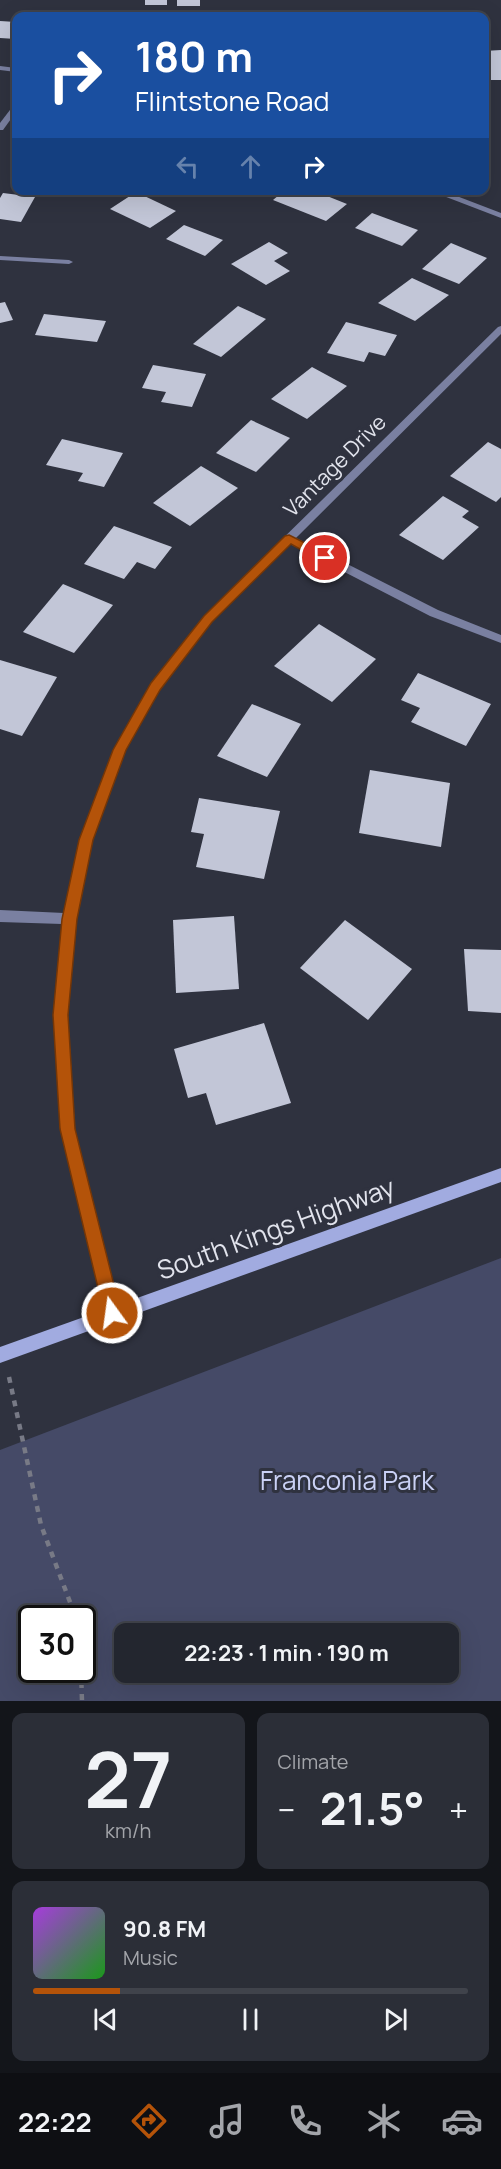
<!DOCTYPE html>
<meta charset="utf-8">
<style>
body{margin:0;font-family:Manrope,sans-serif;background:#2b2e37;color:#f1f3f6;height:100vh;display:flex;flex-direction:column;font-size:22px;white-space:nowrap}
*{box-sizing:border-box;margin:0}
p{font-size:20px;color:#a3a5aa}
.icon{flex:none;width:33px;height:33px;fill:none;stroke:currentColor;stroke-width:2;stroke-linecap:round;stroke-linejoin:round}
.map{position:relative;height:1701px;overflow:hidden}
.side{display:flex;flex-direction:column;gap:12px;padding:12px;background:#13151a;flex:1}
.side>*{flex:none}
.top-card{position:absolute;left:12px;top:12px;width:477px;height:183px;border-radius:12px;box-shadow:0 6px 24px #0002,0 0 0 2px #40434b;background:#1a4fa0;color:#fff;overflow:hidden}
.speed{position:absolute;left:18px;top:1605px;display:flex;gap:12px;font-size:30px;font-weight:700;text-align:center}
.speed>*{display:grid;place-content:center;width:78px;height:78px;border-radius:50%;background:#23262f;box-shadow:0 6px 24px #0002,0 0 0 2px #40434b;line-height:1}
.speed .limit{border:3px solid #111;border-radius:9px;background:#fff;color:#111}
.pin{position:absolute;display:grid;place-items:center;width:51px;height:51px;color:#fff;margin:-26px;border:3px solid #fff;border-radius:50%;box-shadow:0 2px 6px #0007}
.me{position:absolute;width:66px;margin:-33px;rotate:346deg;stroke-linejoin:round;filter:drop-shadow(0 0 4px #0008)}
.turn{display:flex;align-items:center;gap:21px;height:126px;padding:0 24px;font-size:27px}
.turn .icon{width:78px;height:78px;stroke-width:2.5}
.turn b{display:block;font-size:42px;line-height:51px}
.lanes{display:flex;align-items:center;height:57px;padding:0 24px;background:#0003;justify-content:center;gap:30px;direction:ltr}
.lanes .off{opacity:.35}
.big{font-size:45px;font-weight:700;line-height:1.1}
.side .tile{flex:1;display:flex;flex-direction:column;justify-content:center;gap:9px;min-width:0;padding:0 21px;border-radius:12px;background:#2b2e37}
.side .dial{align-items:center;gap:0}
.dial b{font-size:78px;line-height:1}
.song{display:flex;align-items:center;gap:18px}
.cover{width:72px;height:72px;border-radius:9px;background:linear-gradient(135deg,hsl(280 70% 55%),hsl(120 70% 35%))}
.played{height:6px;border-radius:3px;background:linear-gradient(90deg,#b45309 20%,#40434b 20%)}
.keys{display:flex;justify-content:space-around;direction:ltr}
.heat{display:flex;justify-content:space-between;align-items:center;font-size:33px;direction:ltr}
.side .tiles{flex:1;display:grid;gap:12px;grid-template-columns:1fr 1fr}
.tile:last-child{grid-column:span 2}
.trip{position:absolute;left:114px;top:1623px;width:345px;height:60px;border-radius:12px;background:#23262f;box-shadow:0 6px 24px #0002,0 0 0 2px #40434b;font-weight:700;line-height:60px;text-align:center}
.tab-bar{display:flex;height:96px;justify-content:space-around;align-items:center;background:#0e0f13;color:#a3a5aa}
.tab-bar .icon{width:42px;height:42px}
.tab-bar .active{color:#b45309}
.tab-bar b{font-size:27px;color:#f1f3f6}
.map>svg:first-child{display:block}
.green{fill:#454a67;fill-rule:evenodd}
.building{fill:#c2c6d7}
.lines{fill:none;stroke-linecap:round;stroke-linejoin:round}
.path{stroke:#787a86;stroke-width:4.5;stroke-dasharray:6 6;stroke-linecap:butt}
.minor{fill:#7a80a1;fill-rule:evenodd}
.secondary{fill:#a1abe0;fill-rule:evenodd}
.route{fill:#b45309;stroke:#753606;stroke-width:1.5}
.labels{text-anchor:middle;stroke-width:6;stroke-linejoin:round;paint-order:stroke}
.street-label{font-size:21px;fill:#e1e3ec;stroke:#2f323f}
.near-street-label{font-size:26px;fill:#e1e3ec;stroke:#2f323f}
.near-park-label{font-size:26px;fill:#cad1f5;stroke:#2f323f}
</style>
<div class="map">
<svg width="501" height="1701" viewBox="0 0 501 1701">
<rect width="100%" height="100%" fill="#2f323f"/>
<path class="green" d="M501,1258V1701H0V1450ZM32,1618H82V1670H32ZM124,1634H448V1672H124Z"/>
<g class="building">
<rect x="145" y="0" width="22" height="5"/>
<rect x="177" y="0" width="23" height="6"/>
<path d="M0,21L16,22V39L0,38Z"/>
<path d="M501,50V80H484V51Z"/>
<path d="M285,190H312L347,204L326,221L273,200Z"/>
<path d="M136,192L176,211L150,228L110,209Z"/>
<path d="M3,193L35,197L21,222L0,219V198Z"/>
<path d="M372,213L418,230L402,246L355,228Z"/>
<path d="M184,225L223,240L205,256L166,239Z"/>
<path d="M269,242L288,253L274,261L290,271L266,285L231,264Z"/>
<path d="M451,243L487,258L459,284L422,269Z"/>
<path d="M412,278L449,295L415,321L378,303Z"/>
<path d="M5,302L13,320L0,323V303Z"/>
<path d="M238,306L266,319L221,357L193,344Z"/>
<path d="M44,314L106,321L97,342L35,335Z"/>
<path d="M346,322L397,335L385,356L369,352L364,362L327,353Z"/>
<path d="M153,365L206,374L192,407L161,402L166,392L142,388Z"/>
<path d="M312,367L347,386L307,419L271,399Z"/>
<path d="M251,420L290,438L256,472L216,453Z"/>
<path d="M62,439L123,453L104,487L78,481L83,473L46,465Z"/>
<path d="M488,442L501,449V497L496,502L450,476Z"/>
<path d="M201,466L238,488L190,526L153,503Z"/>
<path d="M443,496L469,511L462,517L479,527L443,560L399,535Z"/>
<path d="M114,526L172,547L155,569L137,562L124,579L84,564Z"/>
<path d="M63,584L113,605L74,653L23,632Z"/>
<path d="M319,624L376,659L332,702L274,666Z"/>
<path d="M0,660L57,677L22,736L0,729Z"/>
<path d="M418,673L491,704L466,746L411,722L420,708L401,700Z"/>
<path d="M252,704L301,724L267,777L217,756Z"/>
<path d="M370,770L450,783L441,847L359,833Z"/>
<path d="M199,798L280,811L264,879L196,867L204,834L191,832Z"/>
<path d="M234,916L239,989L176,993L173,920Z"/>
<path d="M345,920L412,969L368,1020L300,968Z"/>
<path d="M464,949L501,950V1013L468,1011Z"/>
<path d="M264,1023L291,1103L216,1125L206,1093L188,1098L174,1049Z"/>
</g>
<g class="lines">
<g class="path">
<path d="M9,1377L41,1525L76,1618"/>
<path d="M81,1670L82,1701"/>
</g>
<g class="minor">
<path d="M0,66L16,68V72L0,70Z"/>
<path d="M13,106H16V112L3,130H0V123Z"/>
<path d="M428,190H441L501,213V218Z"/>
<path d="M0,256L69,260L73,262L69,264L0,260Z"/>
<path d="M501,326V334L296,538L438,610L501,635V643L430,616L290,544L212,622L159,689L125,751L92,840L75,919L68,1015L75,1129L119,1313L117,1318L112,1320L107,1318L105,1313L61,1129L54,1015L62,924L0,922V910L64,913L80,840L114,750L151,683L204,616L498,327Z"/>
</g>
<path class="secondary" d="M501,1168V1182L0,1363V1347Z"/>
</g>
<path class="route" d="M289,535L329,555V561H321L291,544L212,622L160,690L126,750L93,840L77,919L68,1015L75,1129L121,1313L118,1319L112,1322L106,1319L104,1313L60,1129L53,1015L62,919L79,840L113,750L151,683L204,616L285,536Z"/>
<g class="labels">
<g class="street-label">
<text transform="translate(335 466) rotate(-45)" y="7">Vantage Drive</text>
</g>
<g class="near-street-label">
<text transform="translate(276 1229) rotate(-20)" y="9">South Kings Highway</text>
</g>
<g class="near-park-label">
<text x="347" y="1490">Franconia Park</text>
</g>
</g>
</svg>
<div class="speed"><div class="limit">30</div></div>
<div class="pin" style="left:325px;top:558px;background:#d93025"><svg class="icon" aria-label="arrive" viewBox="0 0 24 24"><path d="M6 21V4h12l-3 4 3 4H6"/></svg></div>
<svg class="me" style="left:112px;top:1313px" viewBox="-20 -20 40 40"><circle r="17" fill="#b45309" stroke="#fff" stroke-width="3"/><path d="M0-11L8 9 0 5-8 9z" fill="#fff"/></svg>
<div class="trip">22:23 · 1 min · 190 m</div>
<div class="top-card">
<div class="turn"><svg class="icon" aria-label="right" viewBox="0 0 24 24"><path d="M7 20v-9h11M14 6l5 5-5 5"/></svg><div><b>180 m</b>Flintstone Road</div></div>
<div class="lanes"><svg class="icon off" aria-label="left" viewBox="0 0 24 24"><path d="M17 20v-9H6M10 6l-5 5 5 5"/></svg><svg class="icon off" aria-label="ahead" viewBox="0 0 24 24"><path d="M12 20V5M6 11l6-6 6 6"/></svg><svg class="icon" aria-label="right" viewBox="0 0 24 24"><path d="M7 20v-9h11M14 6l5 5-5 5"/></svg></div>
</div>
</div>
<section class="side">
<div class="tiles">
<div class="tile dial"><b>27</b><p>km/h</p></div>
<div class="tile"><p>Climate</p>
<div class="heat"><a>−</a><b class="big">21.5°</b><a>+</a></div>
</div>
<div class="tile">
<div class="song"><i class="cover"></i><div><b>90.8 FM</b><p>Music</p></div></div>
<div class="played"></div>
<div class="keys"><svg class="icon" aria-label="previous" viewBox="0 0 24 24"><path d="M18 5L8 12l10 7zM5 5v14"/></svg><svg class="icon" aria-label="pause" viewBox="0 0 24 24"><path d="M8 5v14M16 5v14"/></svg><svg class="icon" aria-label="next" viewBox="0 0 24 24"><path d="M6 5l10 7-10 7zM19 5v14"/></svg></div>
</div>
</div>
</section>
<nav class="tab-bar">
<b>22:22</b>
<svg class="icon active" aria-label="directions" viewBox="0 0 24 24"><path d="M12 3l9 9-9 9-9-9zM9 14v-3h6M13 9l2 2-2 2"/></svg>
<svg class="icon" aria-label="music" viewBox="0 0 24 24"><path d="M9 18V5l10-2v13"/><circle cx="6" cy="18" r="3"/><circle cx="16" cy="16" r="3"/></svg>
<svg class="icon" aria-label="phone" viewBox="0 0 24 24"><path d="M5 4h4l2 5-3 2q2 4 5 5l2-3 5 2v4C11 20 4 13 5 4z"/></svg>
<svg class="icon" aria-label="climate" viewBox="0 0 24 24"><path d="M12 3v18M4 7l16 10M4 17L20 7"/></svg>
<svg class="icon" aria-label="car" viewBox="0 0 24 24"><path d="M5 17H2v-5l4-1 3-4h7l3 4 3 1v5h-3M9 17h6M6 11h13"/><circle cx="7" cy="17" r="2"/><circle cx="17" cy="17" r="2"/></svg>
</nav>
